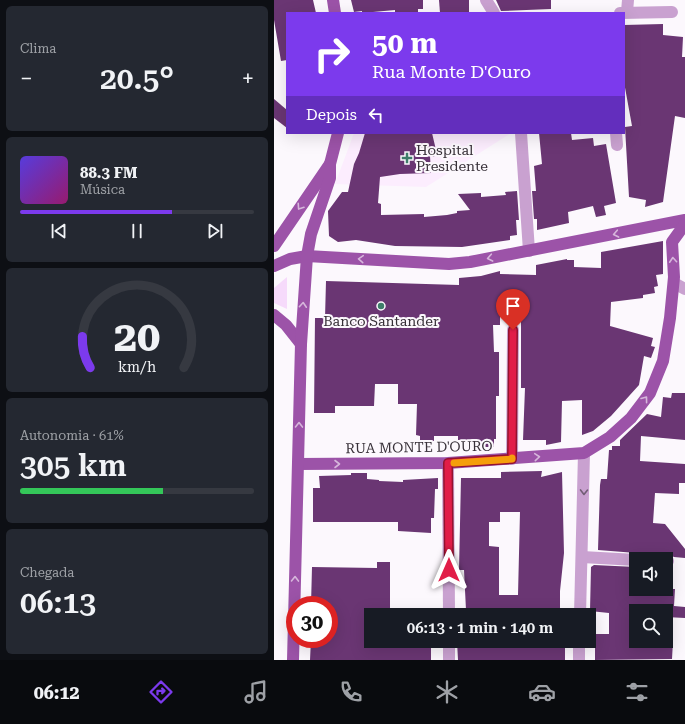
<!DOCTYPE html>
<html lang="pt">
<meta charset="utf-8">
<style>
body{margin:0;font-family:"Roboto Serif",serif;background:#242831;color:#f1f3f6;height:100vh;display:flex;flex-direction:column;font-size:15px;white-space:nowrap}
*{box-sizing:border-box;margin:0}
p{font-size:13px;color:#9ea1a6}
.icon{flex:none;width:22px;height:22px;fill:none;stroke:currentColor;stroke-width:2;stroke-linecap:round;stroke-linejoin:round}
.map{position:relative;flex:1;overflow:hidden}
.details{display:flex;flex-direction:column;gap:6px;padding:6px;background:#0d0f14;width:274px}
.details>*{flex:none}
.guide{position:absolute;left:12px;top:12px;width:339px;height:122px;border-radius:0px;box-shadow:0 4px 16px #0002;background:#7c3aed;color:#fff;overflow:hidden}
.buttons{position:absolute;left:355px;top:552px;display:grid;gap:8px}
.buttons a{display:grid;place-items:center;width:44px;height:44px;border-radius:0px;background:#171b24;box-shadow:0 4px 16px #0002;font-size:20px}
.speed{position:absolute;left:12px;top:596px;display:flex;gap:8px;font-size:20px;font-weight:700;text-align:center}
.speed>*{display:grid;place-content:center;width:52px;height:52px;border-radius:50%;background:#171b24;box-shadow:0 4px 16px #0002;line-height:1}
.speed .limit{border:6px solid #d22;background:#fff;color:#111}
.pin{position:absolute;display:grid;place-items:center;width:34px;height:34px;color:#fff;margin:-41px -17px;border-radius:50% 50% 50% 0;rotate:-45deg;box-shadow:0 0 4px #0007}
.pin .icon{rotate:45deg}
.me{position:absolute;width:44px;margin:-22px;rotate:0deg;stroke-linejoin:round;filter:drop-shadow(0 0 3px #0008)}
.turn{display:flex;align-items:center;gap:14px;height:84px;padding:0 20px;font-size:18px}
.turn .icon{width:52px;height:52px;stroke-width:2.5}
.turn b{display:block;font-size:28px;line-height:34px}
.then{display:flex;align-items:center;height:38px;padding:0 20px;background:#0003;gap:8px;font-size:15px}
.big{font-size:30px;font-weight:600;line-height:1.1}
.details .widget{flex:1;display:flex;flex-direction:column;justify-content:center;gap:6px;min-width:0;padding:0 14px;border-radius:6px;background:#242831}
.details .dial{align-items:center;gap:0}
.dial svg{height:104px;overflow:visible;fill:none;stroke:#363941;stroke-width:7;stroke-linecap:round;text-anchor:middle}
.dial text{fill:#f1f3f6;stroke:none}
.song{display:flex;align-items:center;gap:12px}
.cover{width:48px;height:48px;border-radius:6px;background:linear-gradient(135deg,hsl(250 70% 55%),hsl(320 70% 35%))}
.played{height:4px;border-radius:2px;background:linear-gradient(90deg,#7c3aed 65%,#363941 65%)}
.keys{display:flex;justify-content:space-around;direction:ltr}
.heat{display:flex;justify-content:space-between;align-items:center;font-size:22px;direction:ltr}
.charge{height:6px;border-radius:3px;background:linear-gradient(90deg,#34c759 61%,#363941 0)}
.trip{position:absolute;left:90px;top:608px;width:232px;height:40px;border-radius:0px;background:#171b24;box-shadow:0 4px 16px #0002;font-weight:600;line-height:40px;text-align:center}
.dock{display:flex;height:64px;justify-content:space-around;align-items:center;background:#090b0e;color:#9ea1a6}
.dock .icon{width:28px;height:28px}
.dock .current{color:#7c3aed}
.dock b{font-size:18px;color:#f1f3f6}
main{display:flex;flex:1;min-height:0}
.map>svg:first-child{display:block}
.built{fill:#fcedfe}
.green{fill:#f6dafb}
.building{fill:#6a3673;fill-rule:evenodd}
.lines{fill:none;stroke-linecap:round;stroke-linejoin:round}
.minor{stroke:#c9a1d0;stroke-width:12}
.major{stroke:#9c53a8;stroke-width:12}
.oneway{stroke:#d6b6db}
.oneway2{stroke:#725e75}
.route-casing{stroke:#92132f;stroke-width:10}
.route{stroke:#e11d48;stroke-width:7}
.slow{stroke:#f59e0b;stroke-width:7}
.poi-dot{fill:#3e7d6a;stroke:#fcf8fd;stroke-width:1.5}
.labels{text-anchor:middle;stroke-width:4;stroke-linejoin:round;paint-order:stroke}
.poi-label{font-size:14px;fill:#383139;stroke:#fcf8fd;text-anchor:start}
.street-label{font-size:14px;fill:#383139;stroke:#fcf8fd}
</style>
<main>
<section class="details">
<div class="widget"><p>Clima</p>
<div class="heat"><a>−</a><b class="big">20.5°</b><a>+</a></div>
</div>
<div class="widget">
<div class="song"><i class="cover"></i><div><b>88.3 FM</b><p>Música</p></div></div>
<div class="played"></div>
<div class="keys"><svg class="icon" aria-label="previous" viewBox="0 0 24 24"><path d="M18 5L8 12l10 7zM5 5v14"/></svg><svg class="icon" aria-label="pause" viewBox="0 0 24 24"><path d="M8 5v14M16 5v14"/></svg><svg class="icon" aria-label="next" viewBox="0 0 24 24"><path d="M6 5l10 7-10 7zM19 5v14"/></svg></div>
</div>
<div class="widget dial"><svg viewBox="0 0 100 80">
<path d="M14 69A42 42 0 1 1 86 69"/>
<path d="M14 69A42 42 0 0 1 8 45" stroke="#7c3aed"/>
<text x="50" y="56" font-size="32" font-weight="700">20</text>
<text x="50" y="72" font-size="11">km/h</text>
</svg></div>
<div class="widget"><p>Autonomia · 61%</p><b class="big">305 km</b><div class="charge"></div></div>
<div class="widget"><p>Chegada</p><b class="big">06:13</b></div>
</section>
<div class="map">
<svg width="411" height="660" viewBox="0 0 411 660">
<rect width="100%" height="100%" fill="#fcf8fd"/>
<path class="built" d="M80,133H237L152,187L61,184Z"/>
<path class="green" d="M13,277V309L0,303V288Z"/>
<g class="building">
<path d="M0,0H39L42,13H13V60L7,61L0,20Z"/>
<path d="M77,0H149V9H144V13H121V10L88,13V11L80,12Z"/>
<path d="M165,0H195V13H166Z"/>
<path d="M222,0H277V9L227,11Z"/>
<path d="M389,24V35L409,37L408,57H411V118L401,116L389,202L371,207L372,200L355,197L351,127L358,126L350,82V25Z"/>
<path d="M0,99L13,110V128L0,118Z"/>
<path d="M91,133H158L162,150L160,157L156,156L157,173L126,174L106,177L104,203L107,204V215L150,214V217L173,215L183,213V211L196,210L184,194L207,193V197L232,195L231,192L243,191L245,220H242L243,235L236,236V240L188,247L121,246L82,240L64,242L55,236L54,211L68,192H74L80,164L85,153Z"/>
<path d="M265,133H297L298,140L319,138L320,146L332,144L342,203L330,206L332,215L322,217L319,206L294,212L295,223L263,230V219H260L258,191H262L260,166L268,164Z"/>
<path d="M389,241V274L382,275L384,286L380,287L381,293L369,295V298L337,302L336,326L379,338L377,346L381,347L377,358L370,356L365,385L337,416L319,431L308,435V400L288,401L287,442L272,445V440H249L251,388H247V309L226,316V325H219L220,352H225V396H222V439H220V447H198V440H184V436H160V441L146,440V436L142,435L143,404H124V384H101L100,406H61V413H40L41,318H51L52,281L185,285V278L207,276L226,271V274L262,275V265L293,259V260H300V267L327,268V252Z"/>
<path d="M398,393H411V440L367,436L366,461L411,464V483H405V494L381,493L379,523L391,524L411,549V558L400,557L394,554L387,556L367,555L362,553L324,550L326,485L327,479H333L335,450H338V446H346V440L373,414L387,417L389,397L397,398Z"/>
<path d="M268,471L267,477L288,472L290,553L286,591V615H193V610H192L190,570H185L187,478H227V472ZM226,512H246L244,595H225V547L215,546V522H226Z"/>
<path d="M77,473H93V479L105,480V481L129,482V480L164,478V489H161L160,518H157V533L124,531V522H39V488H46L45,476L77,475Z"/>
<path d="M103,562H116V615H97V641H157V660H36L37,639H55V605H37L38,567L103,568Z"/>
<path d="M320,565L362,567V589H401L400,606L411,607V618L392,617V611H362V641H399L398,659L321,660V634H335V613L316,611L317,567Z"/>
<path d="M183,641H243V643L291,644V660H184Z"/>
</g>
<g class="lines">
<g class="minor">
<path d="M212,0L220,13"/>
<path d="M353,12L354,0"/>
<path d="M346,13L398,12"/>
<path d="M247,133L255,251"/>
<path d="M342,133L343,145"/>
<path d="M400,283L411,289"/>
<path d="M238,459L239,330"/>
<path d="M174,463L175,615"/>
<path d="M308,557L362,560"/>
<path d="M392,561H394"/>
<path d="M306,615L310,453"/>
<path d="M175,641V660"/>
<path d="M305,660V641"/>
</g>
<g class="major">
<path d="M59,0L61,13"/>
<path d="M0,246L56,164"/>
<path d="M0,266L16,259L33,256L175,264L196,262L411,220"/>
<path d="M0,315L12,325L27,344"/>
<path d="M24,464L174,463L310,453L336,437L357,418L376,393L389,361L396,318L400,277L398,242L411,224"/>
<path d="M19,660L27,344L33,256L37,234L56,178V164L64,133"/>
</g>
</g>
<defs><path id="oneway-chevron" d="M-2-3.5L2.5 0L-2 3.5" fill="none" stroke-width="1.6" stroke-linecap="round" stroke-linejoin="round"/></defs>
<g class="oneway">
<use href="#oneway-chevron" transform="translate(26 207) rotate(124)"/>
<use href="#oneway-chevron" transform="translate(342 234) rotate(169)"/>
<use href="#oneway-chevron" transform="translate(216 258) rotate(169)"/>
<use href="#oneway-chevron" transform="translate(87 259) rotate(-176)"/>
<use href="#oneway-chevron" transform="translate(399 260) rotate(-94)"/>
<use href="#oneway-chevron" transform="translate(29 305) rotate(-86)"/>
<use href="#oneway-chevron" transform="translate(371 399) rotate(-53)"/>
<use href="#oneway-chevron" transform="translate(25 425) rotate(-89)"/>
<use href="#oneway-chevron" transform="translate(263 457) rotate(-5)"/>
<use href="#oneway-chevron" transform="translate(63 464)"/>
<use href="#oneway-chevron" transform="translate(21 579) rotate(-89)"/>
</g>
<use class="oneway2" href="#oneway-chevron" transform="translate(310 492) rotate(91)"/>
<g class="lines">
<defs>
<path id="route" d="M175,570L174,463L238,459L239,330"/>
</defs>
<use href="#route" class="route-casing"/>
<use href="#route" class="route"/>
<path class="slow" d="M180,463L238,459V458"/>
</g>
<g class="poi-dot">
<path d="M131 152h4v4h4v4h-4v4h-4v-4h-4v-4h4z"/>
<circle cx="107" cy="306" r="4"/>
</g>
<g class="labels">
<g class="poi-label">
<text x="142" y="155">Hospital<tspan x="142" dy="16">Presidente</tspan></text>
<text x="107" y="326" text-anchor="middle">Banco Santander</text>
</g>
<g class="street-label">
<text transform="translate(145 447) rotate(-1)" y="5">RUA MONTE D'OURO</text>
</g>
</g>
</svg>
<div class="buttons">
<a><svg class="icon" aria-label="sound" viewBox="0 0 24 24"><path d="M4 9h4l5-4v14l-5-4H4zM17 9q2 3 0 6"/></svg></a>
<a><svg class="icon" aria-label="search" viewBox="0 0 24 24"><circle cx="10" cy="10" r="6"/><path d="M15 15l6 6"/></svg></a>
</div>
<div class="speed"><div class="limit">30</div></div>
<div class="pin" style="left:239px;top:330px;background:#d93025"><svg class="icon" aria-label="arrive" viewBox="0 0 24 24"><path d="M6 21V4h12l-3 4 3 4H6"/></svg></div>
<svg class="me" style="left:175px;top:570px" viewBox="-20 -20 40 40"><path d="M0-17L14 15 0 8-14 15z" fill="#e11d48" stroke="#fff" stroke-width="4"/></svg>
<div class="trip">06:13 · 1 min · 140 m</div>
<div class="guide">
<div class="turn"><svg class="icon" aria-label="right" viewBox="0 0 24 24"><path d="M7 20v-9h11M14 6l5 5-5 5"/></svg><div><b>50 m</b>Rua Monte D'Ouro</div></div>
<div class="then">Depois<svg class="icon" aria-label="left" viewBox="0 0 24 24"><path d="M17 20v-9H6M10 6l-5 5 5 5"/></svg></div>
</div>
</div>
</main>
<nav class="dock">
<b>06:12</b>
<svg class="icon current" aria-label="directions" viewBox="0 0 24 24"><path d="M12 3l9 9-9 9-9-9zM9 14v-3h6M13 9l2 2-2 2"/></svg>
<svg class="icon" aria-label="music" viewBox="0 0 24 24"><path d="M9 18V5l10-2v13"/><circle cx="6" cy="18" r="3"/><circle cx="16" cy="16" r="3"/></svg>
<svg class="icon" aria-label="phone" viewBox="0 0 24 24"><path d="M5 4h4l2 5-3 2q2 4 5 5l2-3 5 2v4C11 20 4 13 5 4z"/></svg>
<svg class="icon" aria-label="climate" viewBox="0 0 24 24"><path d="M12 3v18M4 7l16 10M4 17L20 7"/></svg>
<svg class="icon" aria-label="car" viewBox="0 0 24 24"><path d="M5 17H2v-5l4-1 3-4h7l3 4 3 1v5h-3M9 17h6M6 11h13"/><circle cx="7" cy="17" r="2"/><circle cx="17" cy="17" r="2"/></svg>
<svg class="icon" aria-label="filters" viewBox="0 0 24 24"><path d="M4 7h16M4 17h16"/><circle cx="9" cy="7" r="2"/><circle cx="15" cy="17" r="2"/></svg>
</nav>
